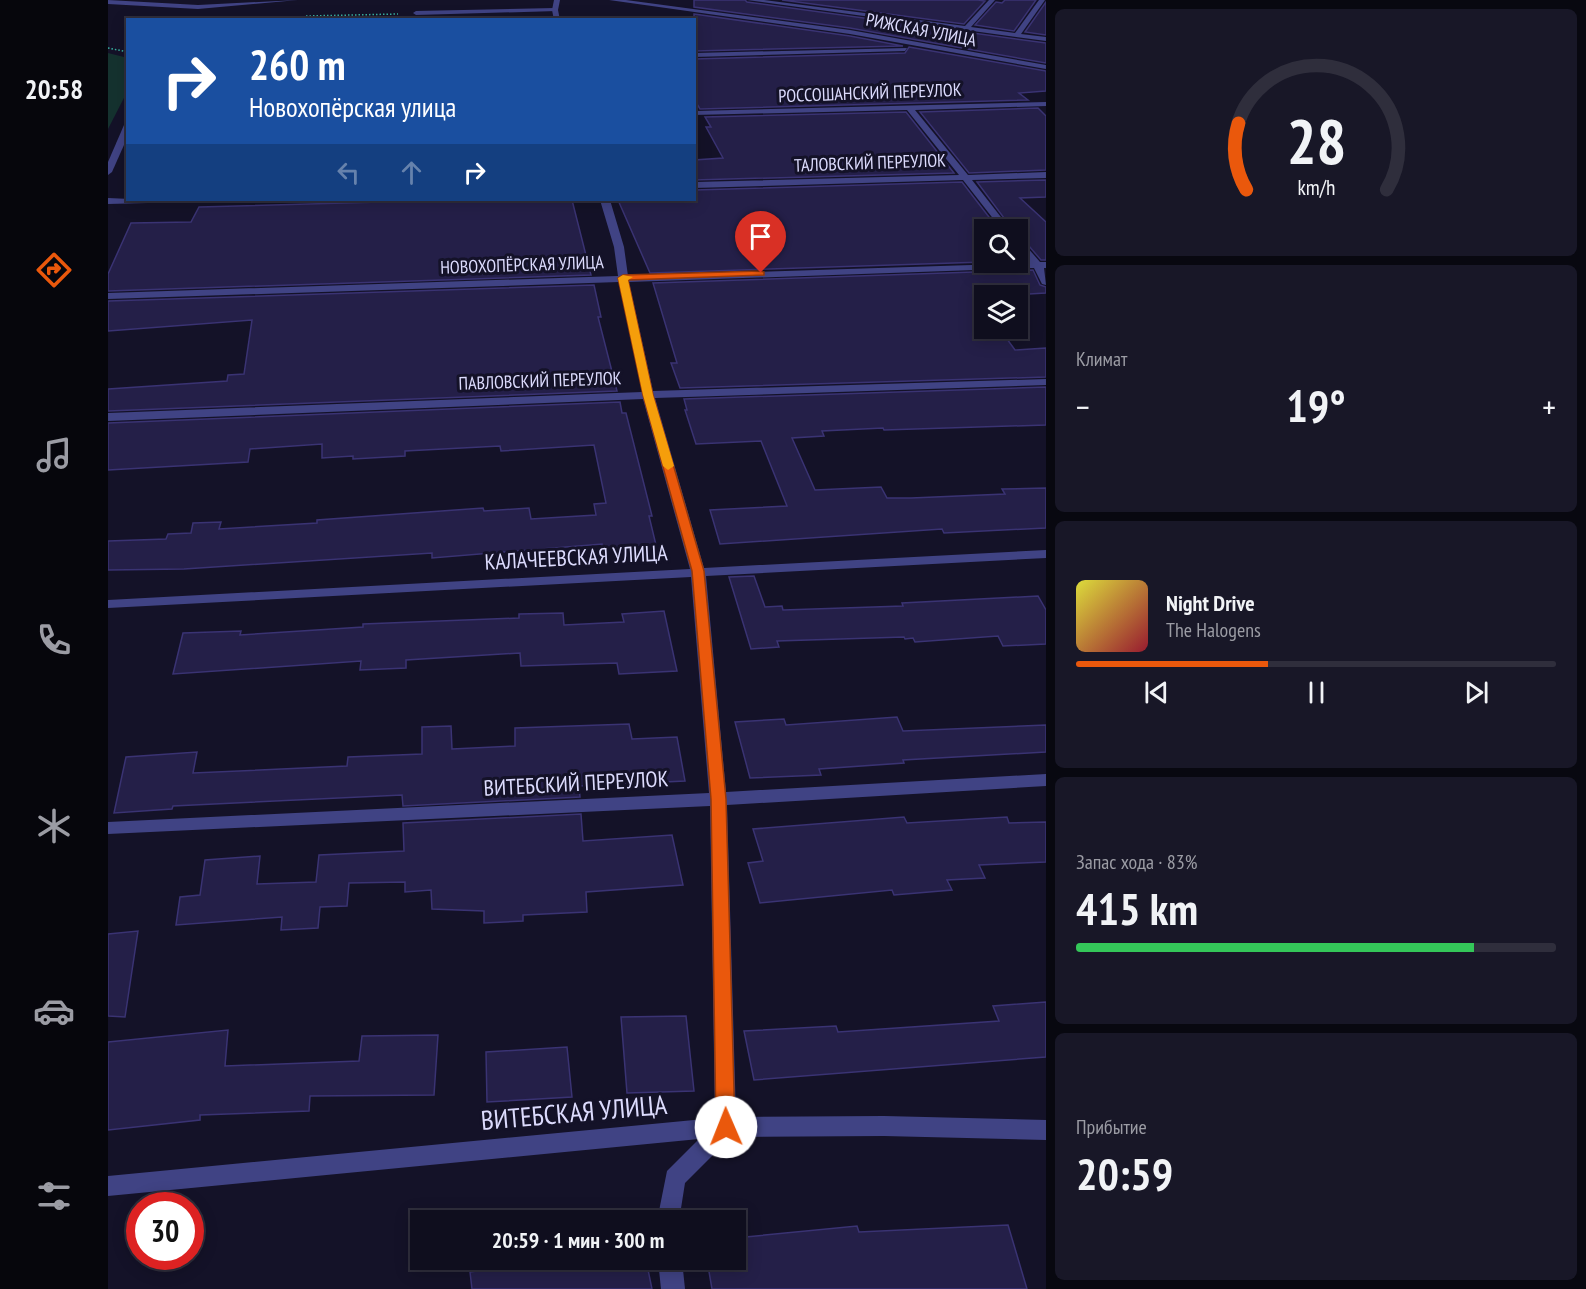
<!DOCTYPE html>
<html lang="ru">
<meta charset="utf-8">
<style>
body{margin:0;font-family:"PT Sans Narrow",sans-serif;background:#181727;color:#f1f3f6;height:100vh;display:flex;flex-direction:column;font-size:22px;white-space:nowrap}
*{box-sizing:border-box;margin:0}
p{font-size:20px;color:#9b9ca4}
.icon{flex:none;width:33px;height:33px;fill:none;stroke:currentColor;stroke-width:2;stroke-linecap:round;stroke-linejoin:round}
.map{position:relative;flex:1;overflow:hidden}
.sheet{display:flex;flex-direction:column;gap:9px;padding:9px;background:#080810;width:540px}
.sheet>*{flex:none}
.guide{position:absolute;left:18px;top:18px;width:570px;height:183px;border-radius:0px;box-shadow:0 3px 15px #0003,0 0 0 2px #2f2e3c;background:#1a4fa0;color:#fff;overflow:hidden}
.fabs{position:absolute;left:866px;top:219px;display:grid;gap:12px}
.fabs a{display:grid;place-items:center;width:54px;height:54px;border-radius:0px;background:#0f0e1e;box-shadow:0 3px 15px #0003,0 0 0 2px #2f2e3c;font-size:30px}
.speed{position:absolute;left:18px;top:1192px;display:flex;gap:12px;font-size:30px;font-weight:700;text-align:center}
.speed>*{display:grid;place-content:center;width:78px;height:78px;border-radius:50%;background:#0f0e1e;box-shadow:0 3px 15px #0003,0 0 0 2px #2f2e3c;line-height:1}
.speed .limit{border:9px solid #d22;background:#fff;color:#111}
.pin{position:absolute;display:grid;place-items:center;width:51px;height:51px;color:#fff;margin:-62px -26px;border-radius:50% 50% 50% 0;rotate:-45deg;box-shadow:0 0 6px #0007}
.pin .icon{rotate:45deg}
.me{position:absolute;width:66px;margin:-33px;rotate:359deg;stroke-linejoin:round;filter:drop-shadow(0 0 4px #0008)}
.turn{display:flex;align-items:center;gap:21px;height:126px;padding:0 24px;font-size:27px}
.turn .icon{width:78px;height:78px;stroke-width:2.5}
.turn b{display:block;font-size:42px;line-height:51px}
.lanes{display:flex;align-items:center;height:57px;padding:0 24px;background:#0003;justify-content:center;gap:30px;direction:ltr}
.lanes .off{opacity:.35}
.big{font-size:45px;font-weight:700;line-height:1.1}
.sheet .card{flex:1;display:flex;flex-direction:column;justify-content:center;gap:9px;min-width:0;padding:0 21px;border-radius:9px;background:#181727}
.sheet .dial{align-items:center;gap:0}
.dial svg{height:156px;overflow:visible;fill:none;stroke:#2f2e3c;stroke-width:7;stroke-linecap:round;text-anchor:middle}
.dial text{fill:#f1f3f6;stroke:none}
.song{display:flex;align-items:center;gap:18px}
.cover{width:72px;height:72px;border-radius:9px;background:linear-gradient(135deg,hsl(60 70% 55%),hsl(350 70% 35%))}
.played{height:6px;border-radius:3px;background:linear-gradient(90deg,#ea580c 40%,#2f2e3c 40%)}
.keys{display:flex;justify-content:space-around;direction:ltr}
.heat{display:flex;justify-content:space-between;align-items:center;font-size:33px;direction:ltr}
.charge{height:9px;border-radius:4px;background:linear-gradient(90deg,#34c759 83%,#2f2e3c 0)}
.trip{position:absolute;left:302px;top:1210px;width:336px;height:60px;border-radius:0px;background:#0f0e1e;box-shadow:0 3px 15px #0003,0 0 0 2px #2f2e3c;font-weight:700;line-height:60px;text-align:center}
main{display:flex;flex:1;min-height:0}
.menu{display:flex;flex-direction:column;width:108px;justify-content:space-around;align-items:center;background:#06060c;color:#9b9ca4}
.menu .icon{width:42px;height:42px}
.menu .selected{color:#ea580c}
.menu b{font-size:27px;color:#f1f3f6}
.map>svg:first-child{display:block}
.green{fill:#15322f}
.building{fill:#241f48;stroke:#3a3373;stroke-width:1.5}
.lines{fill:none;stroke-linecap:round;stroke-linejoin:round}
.path{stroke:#38b4a2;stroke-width:1.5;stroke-dasharray:1.5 2;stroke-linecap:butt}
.service{fill:#404384;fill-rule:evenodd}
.minor{fill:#404384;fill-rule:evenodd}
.route{fill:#ea580c;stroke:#983908;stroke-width:1.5}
.slow{fill:#f59e0b}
.labels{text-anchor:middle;stroke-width:6;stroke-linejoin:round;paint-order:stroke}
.far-street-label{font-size:18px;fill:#dcdbfd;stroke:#141228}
.street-label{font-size:22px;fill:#dcdbfd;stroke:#141228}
.near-street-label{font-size:27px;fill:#dcdbfd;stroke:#141228}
</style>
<main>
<nav class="menu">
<b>20:58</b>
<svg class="icon selected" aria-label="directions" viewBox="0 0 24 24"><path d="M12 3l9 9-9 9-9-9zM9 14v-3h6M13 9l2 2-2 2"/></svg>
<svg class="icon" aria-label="music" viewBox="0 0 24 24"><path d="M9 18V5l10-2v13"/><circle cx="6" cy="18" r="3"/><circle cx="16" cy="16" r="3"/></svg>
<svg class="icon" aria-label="phone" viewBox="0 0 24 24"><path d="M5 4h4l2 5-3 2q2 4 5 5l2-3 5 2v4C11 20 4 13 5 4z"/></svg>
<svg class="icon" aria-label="climate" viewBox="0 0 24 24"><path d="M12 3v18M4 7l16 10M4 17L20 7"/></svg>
<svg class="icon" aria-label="car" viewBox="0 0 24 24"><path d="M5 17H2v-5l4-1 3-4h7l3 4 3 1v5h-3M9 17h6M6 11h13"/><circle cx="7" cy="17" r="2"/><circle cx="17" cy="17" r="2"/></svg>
<svg class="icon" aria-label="filters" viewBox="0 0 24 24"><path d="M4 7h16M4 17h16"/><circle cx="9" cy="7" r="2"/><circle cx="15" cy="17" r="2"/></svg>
</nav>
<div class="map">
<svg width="938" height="1289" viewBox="0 0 938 1289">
<rect width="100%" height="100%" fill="#141228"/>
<path class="green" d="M0,53L20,58L19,92L0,129Z"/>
<g class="building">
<path d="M586,0H637L639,2L938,43V63L742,28L586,7Z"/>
<path d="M674,0H870L877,1L856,24Z"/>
<path d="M897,0H928L906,31L867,25L888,2L894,3Z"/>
<path d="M938,2V35L917,32Z"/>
<path d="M586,14L742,36L795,46L586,51Z"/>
<path d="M801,47L938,71V91L911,93L920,100L592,109L586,99V59L797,53Z"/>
<path d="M930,108L938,116V170L861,173L812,112Z"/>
<path d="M798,112L846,173L586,180V160L615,158L598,127H603L597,117Z"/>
<path d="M938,180V197L912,198L938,222V260H933L914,238L909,236V230H905L869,182Z"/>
<path d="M854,182L891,230H876V262L542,273L510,200H586V190Z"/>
<path d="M346,200H464L483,275L0,291V274L23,223L83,222L91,207Z"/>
<path d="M925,270L932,285L938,287V293L866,297L876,310V328H891L907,350L938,348V377L572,388L563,363H569L545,283Z"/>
<path d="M486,285L493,317H490L509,391L0,411V389L119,381L120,375L136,374L144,320L0,331V301Z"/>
<path d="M938,387V425L776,430L775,428L714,431L716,436L684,438L707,490L773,487L779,498H803L897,494L894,489L938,488V528L836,533L834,529L612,544L602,510L679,506L653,441L588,444L577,410H579L576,399Z"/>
<path d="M512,402L514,413H518L544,516H541L548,545L494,548V544L324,558V553L76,569L0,570V541L58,539L60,534L83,533L85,523L113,522L111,529L209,523V520L375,508L376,511L421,508L423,519L488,515L486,504L498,503L486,445L393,451L392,446L297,451V456L245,459V456L214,458V444L142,449L140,462L0,470V423Z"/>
<path d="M646,576L657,607L674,606L675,610L795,606L794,603L930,596L938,610V644L895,646L890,636L807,642L805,638L797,639L796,637L669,641L671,647L643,649L621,577Z"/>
<path d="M556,611L569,671L511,674L509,663L413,666L412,653L298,660V668L252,670L253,661L65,674L75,633L133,631L132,635L255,627V624L411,618V614L455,613L456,625L516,622L514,614Z"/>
<path d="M789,717L795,731L938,725V752L795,760L796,763L711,769L713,775L642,778L627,722L676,719L678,725Z"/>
<path d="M521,724L524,739L569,737L577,781L471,786L472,797L295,806L294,795L65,806L64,809L6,813L18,757L89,752L85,773L239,766L240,757L314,754V727L343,726L344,749L407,746V728Z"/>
<path d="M473,814L475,841L564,835L575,885L478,892L479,912L415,915V921L376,923V911L324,909L323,890L297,892V882L241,883L239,906L212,907L210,928L173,930L174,917L68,925L72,897L92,895L97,860L152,856L149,884L208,882L211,855L296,851L295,823Z"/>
<path d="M796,817L799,823L899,817L901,823L938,822V862L871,865L877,878L839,880L844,890L786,895L784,890L652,903L640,863L655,861L645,829Z"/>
<path d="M30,931L17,1017L0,1016V934Z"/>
<path d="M938,1002V1057L646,1080L636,1031L728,1026L730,1032L891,1021L885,1006Z"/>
<path d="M578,1016L586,1091L519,1093L513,1017Z"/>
<path d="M120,1030L117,1066L251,1061L254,1036L330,1035L326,1095L202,1096L201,1111L92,1115V1120L0,1130V1042Z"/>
<path d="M459,1047L464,1097L379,1102L378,1052Z"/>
<path d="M900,1225L919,1289H604L599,1260H627V1238L749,1226L751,1232Z"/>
<path d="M445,1260H538L544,1289H364L362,1272Z"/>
</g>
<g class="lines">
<g class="path">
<path d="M198,16L290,14"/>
<path d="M0,48L20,52"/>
</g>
<g class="service">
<path d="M639,0H656L857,26L881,0H887L863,27L907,33L931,0H937L913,34L938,37V41Z"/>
<path d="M447,8L449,11L308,15L305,13L308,11Z"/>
</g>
<g class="minor">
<path d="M0,0L90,5L190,0L90,9L0,4Z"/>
<path d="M446,0H452L450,10L452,20H446L444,10Z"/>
<path d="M501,0H518L742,30L938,65V69L742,34Z"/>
<path d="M64,17L67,20H61L62,18Z"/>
<path d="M799,48L797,51L586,57V53Z"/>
<path d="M938,102V106L807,110L860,175L938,172V178L864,180L903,230H894L855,180L586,188V182L851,175L799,110L586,115V111Z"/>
<path d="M20,123V136L4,172L0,175V162L16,125Z"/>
<path d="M0,198L45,200L40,203L0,204Z"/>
<path d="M492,200H502L516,247L520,276L922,263L909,247V238L912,239L932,262H938V268H936L938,285L934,284L926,268L521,282L545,391L938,379V385L547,398L596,568L938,550V558L598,576L618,792L938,774V786L619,805L628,1117L776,1116L938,1120V1140L776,1136L623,1137L577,1183L571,1221H549L559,1171L591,1139L0,1196V1176L607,1118L602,806L0,834V822L601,793L583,577L0,608V600L582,569L535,399L0,421V413L534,392L511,282L0,299V293L510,276L506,247Z"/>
<path d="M550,1260H574L577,1289H553Z"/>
</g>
</g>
<path class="route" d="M653,271L656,272V275L520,280L545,395L596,571L618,799L627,1127L624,1134L618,1136L611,1134L608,1127L603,799L584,571L535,395L510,278L515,275Z"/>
<path class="slow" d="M515,275L525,277L520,280L545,395L566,466L560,470L555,466L535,395L510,278Z"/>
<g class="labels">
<g class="far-street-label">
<text transform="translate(813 30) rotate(11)" y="6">РИЖСКАЯ УЛИЦА</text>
<text transform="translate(762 93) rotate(-2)" y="6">РОССОШАНСКИЙ ПЕРЕУЛОК</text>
<text transform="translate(762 163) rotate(-2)" y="6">ТАЛОВСКИЙ ПЕРЕУЛОК</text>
<text transform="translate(414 265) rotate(-2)" y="6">НОВОХОПЁРСКАЯ УЛИЦА</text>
<text transform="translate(432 381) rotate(-2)" y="6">ПАВЛОВСКИЙ ПЕРЕУЛОК</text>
</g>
<g class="street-label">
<text transform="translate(468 557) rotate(-3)" y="8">КАЛАЧЕЕВСКАЯ УЛИЦА</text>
<text transform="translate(468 783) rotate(-3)" y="8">ВИТЕБСКИЙ ПЕРЕУЛОК</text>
</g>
<g class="near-street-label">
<text transform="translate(466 1113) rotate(-5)" y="9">ВИТЕБСКАЯ УЛИЦА</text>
</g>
</g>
</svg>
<div class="fabs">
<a><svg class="icon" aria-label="search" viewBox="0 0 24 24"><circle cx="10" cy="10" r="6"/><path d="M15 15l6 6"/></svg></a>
<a><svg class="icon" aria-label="layers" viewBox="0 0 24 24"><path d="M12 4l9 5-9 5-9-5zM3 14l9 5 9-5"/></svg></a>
</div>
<div class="speed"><div class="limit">30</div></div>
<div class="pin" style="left:653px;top:273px;background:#d93025"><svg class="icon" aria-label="arrive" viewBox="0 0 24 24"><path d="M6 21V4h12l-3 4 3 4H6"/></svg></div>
<svg class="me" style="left:618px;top:1127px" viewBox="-20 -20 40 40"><circle r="19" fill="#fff"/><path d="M0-13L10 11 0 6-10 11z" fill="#ea580c"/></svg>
<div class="trip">20:59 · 1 мин · 300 m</div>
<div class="guide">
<div class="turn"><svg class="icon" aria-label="right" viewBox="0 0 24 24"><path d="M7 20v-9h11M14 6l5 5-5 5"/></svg><div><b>260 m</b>Новохопёрская улица</div></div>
<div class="lanes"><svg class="icon off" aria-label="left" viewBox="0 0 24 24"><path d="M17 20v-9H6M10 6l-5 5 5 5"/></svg><svg class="icon off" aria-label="ahead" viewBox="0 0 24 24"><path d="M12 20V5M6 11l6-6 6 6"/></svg><svg class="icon" aria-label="right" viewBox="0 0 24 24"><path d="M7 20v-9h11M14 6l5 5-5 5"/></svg></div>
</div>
</div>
<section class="sheet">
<div class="card dial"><svg viewBox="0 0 100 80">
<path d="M14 69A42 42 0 1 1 86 69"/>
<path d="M14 69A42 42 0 0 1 10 35" stroke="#ea580c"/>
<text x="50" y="56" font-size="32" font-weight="700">28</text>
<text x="50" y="72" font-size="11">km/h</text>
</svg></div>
<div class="card"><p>Климат</p>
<div class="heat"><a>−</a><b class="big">19°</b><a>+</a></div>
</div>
<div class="card">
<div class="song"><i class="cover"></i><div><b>Night Drive</b><p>The Halogens</p></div></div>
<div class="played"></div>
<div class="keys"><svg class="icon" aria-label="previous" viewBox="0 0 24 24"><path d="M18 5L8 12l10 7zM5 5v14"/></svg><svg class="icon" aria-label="pause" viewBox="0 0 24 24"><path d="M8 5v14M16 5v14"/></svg><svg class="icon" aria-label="next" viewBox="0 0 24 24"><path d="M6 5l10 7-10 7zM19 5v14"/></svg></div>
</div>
<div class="card"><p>Запас хода · 83%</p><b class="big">415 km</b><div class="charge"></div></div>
<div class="card"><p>Прибытие</p><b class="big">20:59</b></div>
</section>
</main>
